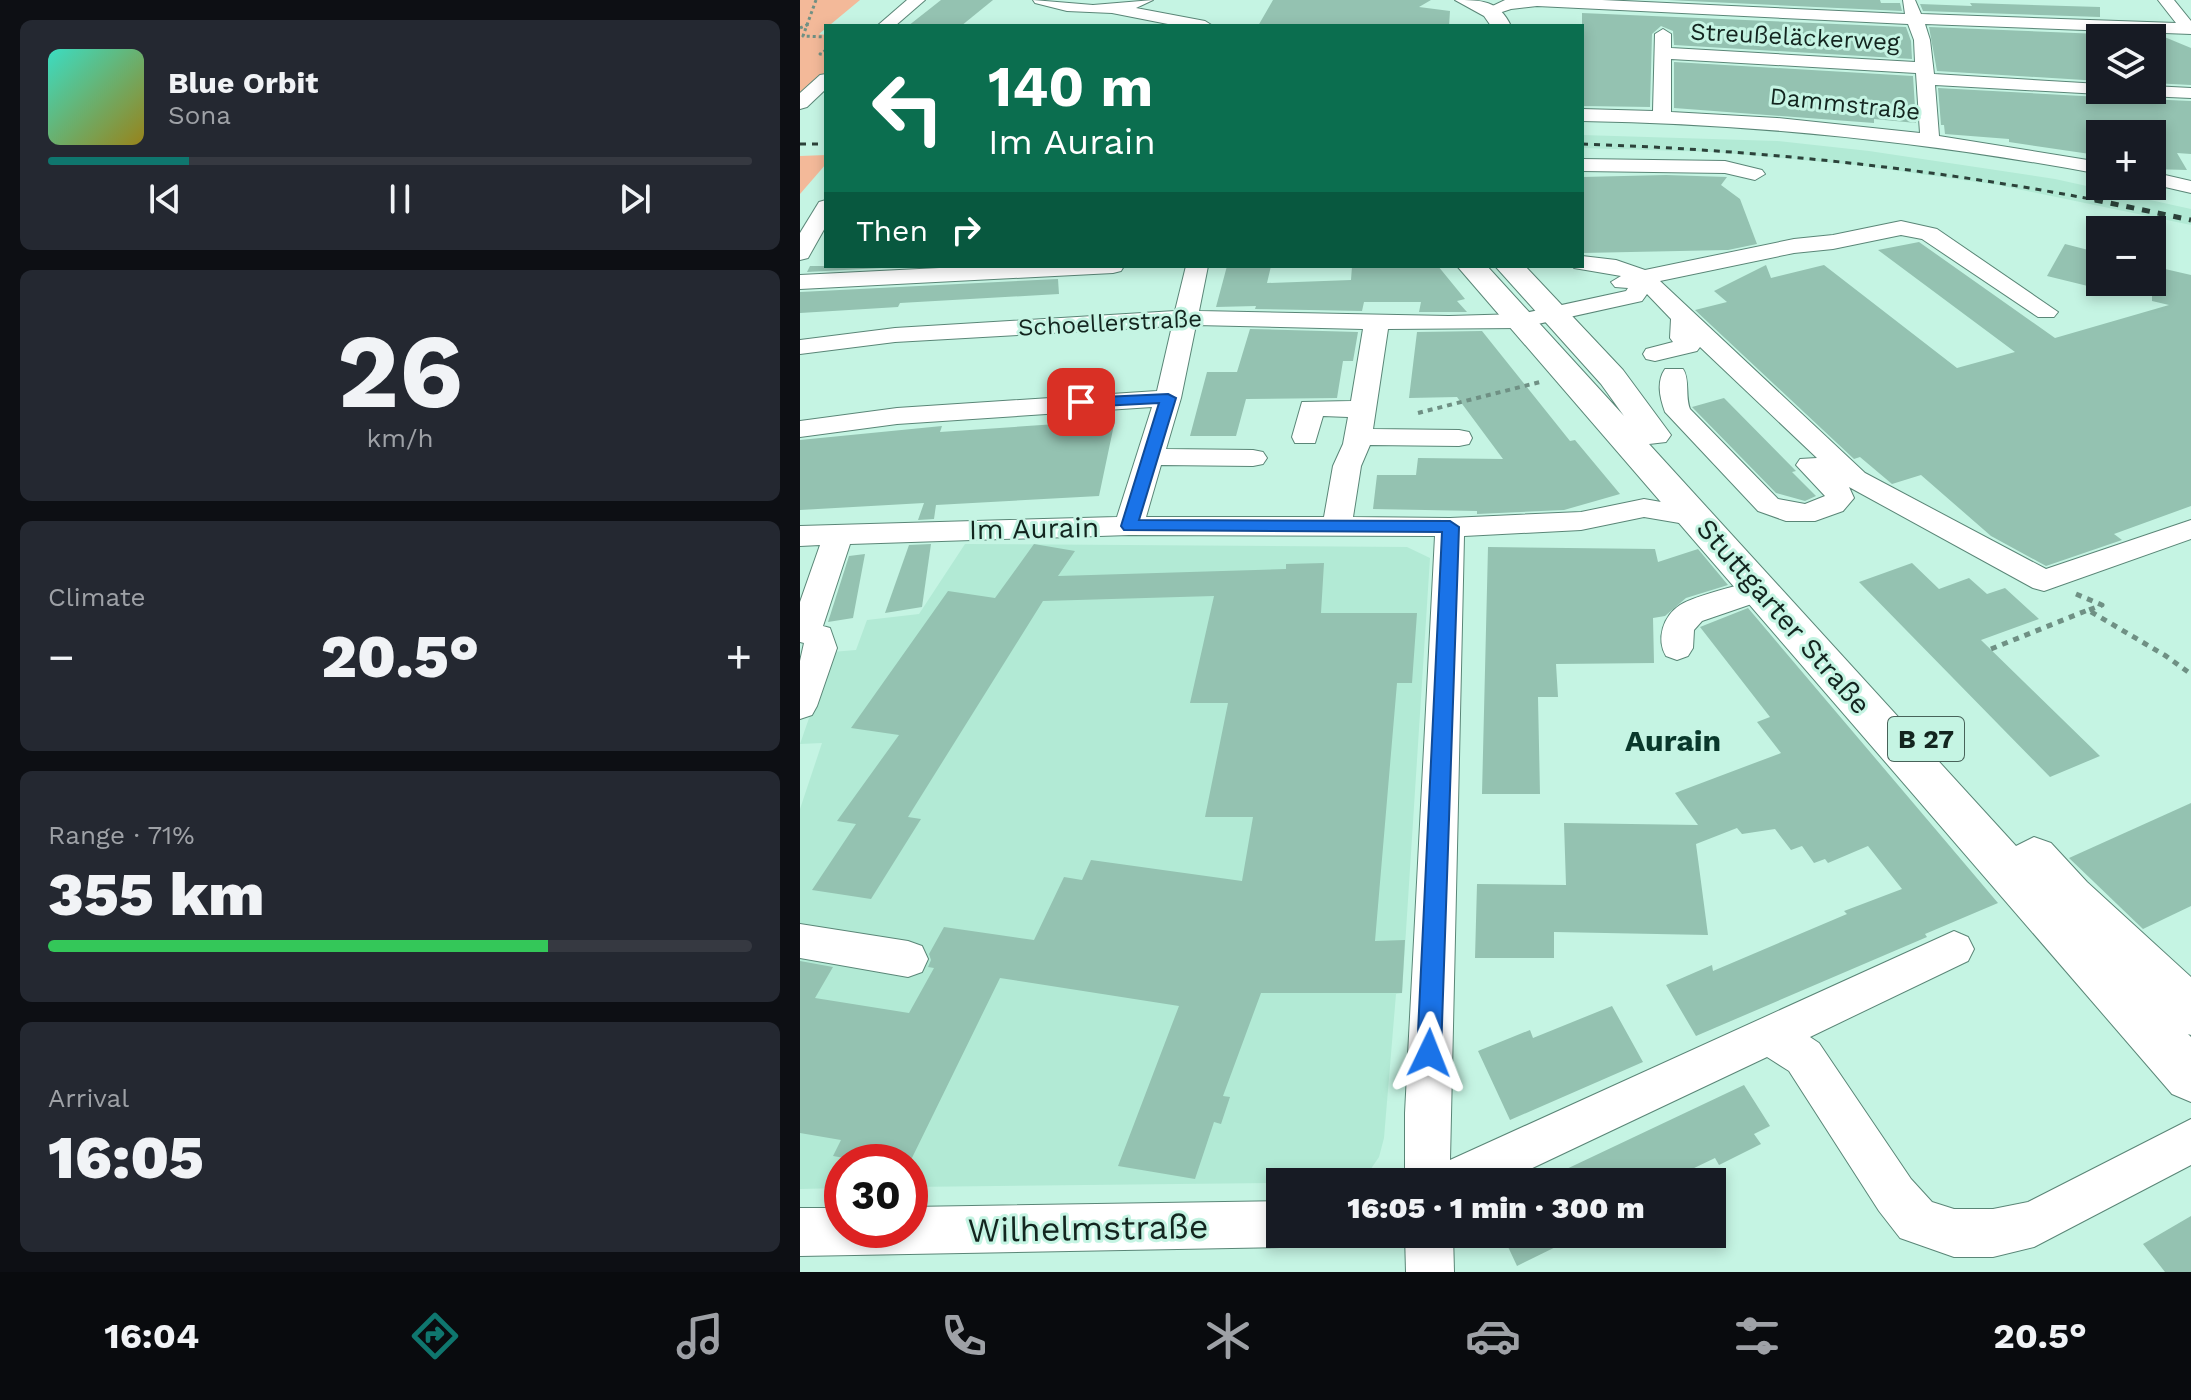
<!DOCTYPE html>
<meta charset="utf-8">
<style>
body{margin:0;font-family:"Work Sans",sans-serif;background:#242831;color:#f1f3f6;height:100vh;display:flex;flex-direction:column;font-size:30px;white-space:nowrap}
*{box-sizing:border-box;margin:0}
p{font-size:26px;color:#9ea1a6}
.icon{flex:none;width:44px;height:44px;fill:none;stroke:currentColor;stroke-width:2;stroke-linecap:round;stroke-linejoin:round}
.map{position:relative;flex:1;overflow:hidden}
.panel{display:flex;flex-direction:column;gap:20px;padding:20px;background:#0d0f14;width:800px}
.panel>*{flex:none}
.guide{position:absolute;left:24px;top:24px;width:760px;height:244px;border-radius:0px;box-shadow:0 4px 12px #0003;background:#0b6e4f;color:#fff;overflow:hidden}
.buttons{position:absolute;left:1286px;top:24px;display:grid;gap:16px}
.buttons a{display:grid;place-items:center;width:80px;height:80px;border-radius:0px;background:#171b24;box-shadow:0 4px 12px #0003;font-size:40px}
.speed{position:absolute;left:24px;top:1144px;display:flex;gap:16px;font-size:40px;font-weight:700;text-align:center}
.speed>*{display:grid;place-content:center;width:104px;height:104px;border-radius:50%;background:#171b24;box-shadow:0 4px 12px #0003;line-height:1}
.speed .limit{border:12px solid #d22;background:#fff;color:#111}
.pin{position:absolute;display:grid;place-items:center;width:68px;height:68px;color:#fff;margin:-34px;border-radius:16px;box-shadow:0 4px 12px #0006}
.me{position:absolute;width:88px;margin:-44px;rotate:2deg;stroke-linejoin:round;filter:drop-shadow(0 0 6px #0008)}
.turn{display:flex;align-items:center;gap:28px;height:168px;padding:0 32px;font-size:36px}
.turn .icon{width:104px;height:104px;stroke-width:2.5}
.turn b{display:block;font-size:56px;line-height:68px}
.then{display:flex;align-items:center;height:76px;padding:0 32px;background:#0003;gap:16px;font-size:30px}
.big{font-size:60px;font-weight:800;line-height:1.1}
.panel .widget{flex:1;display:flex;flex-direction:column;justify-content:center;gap:12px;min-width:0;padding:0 28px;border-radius:12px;background:#242831}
.panel .dial{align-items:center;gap:0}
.dial b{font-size:104px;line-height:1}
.song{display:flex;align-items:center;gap:24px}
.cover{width:96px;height:96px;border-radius:12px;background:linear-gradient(135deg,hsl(170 70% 55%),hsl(50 70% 35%))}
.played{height:8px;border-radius:4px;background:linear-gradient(90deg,#0f766e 20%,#363941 20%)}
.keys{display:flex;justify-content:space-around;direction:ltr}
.heat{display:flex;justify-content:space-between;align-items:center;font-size:44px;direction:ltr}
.charge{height:12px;border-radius:6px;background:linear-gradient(90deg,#34c759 71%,#363941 0)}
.trip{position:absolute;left:466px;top:1168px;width:460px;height:80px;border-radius:0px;background:#171b24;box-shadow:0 4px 12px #0003;font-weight:800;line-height:80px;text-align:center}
.menu{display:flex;height:128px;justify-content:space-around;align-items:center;background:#090b0e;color:#9ea1a6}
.menu .icon{width:56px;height:56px}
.menu .selected{color:#0f766e}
.menu b{font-size:36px;color:#f1f3f6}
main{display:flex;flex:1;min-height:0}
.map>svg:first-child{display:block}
.built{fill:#b2ead5}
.green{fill:#f3b999}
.building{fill:#94c2b1}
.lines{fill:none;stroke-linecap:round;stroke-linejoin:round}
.minor-casing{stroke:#5a8677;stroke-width:2}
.major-casing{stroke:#5a8677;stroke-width:2}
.path-far2{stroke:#6f9084;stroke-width:3;stroke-dasharray:3 3;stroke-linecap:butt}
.path-far1{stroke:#6f9084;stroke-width:4;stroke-dasharray:5 5;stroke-linecap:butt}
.path{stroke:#6f9084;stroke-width:5;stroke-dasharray:6 6;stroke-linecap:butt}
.minor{fill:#fff;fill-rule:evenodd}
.major{fill:#fff;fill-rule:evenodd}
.rail-far1{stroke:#2c423a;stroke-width:3;stroke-dasharray:6 6;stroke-linecap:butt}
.rail{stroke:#2c423a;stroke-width:5;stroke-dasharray:8 8;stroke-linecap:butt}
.route{fill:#1a73e8;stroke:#114b97;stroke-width:2}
.labels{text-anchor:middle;stroke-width:6;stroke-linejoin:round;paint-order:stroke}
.far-street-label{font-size:24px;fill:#13251f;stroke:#c5f4e3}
.shield{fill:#c5f4e3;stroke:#48635a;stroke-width:2}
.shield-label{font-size:26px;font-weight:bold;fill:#13251f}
.street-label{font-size:28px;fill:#13251f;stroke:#c5f4e3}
.neighbourhood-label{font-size:30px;font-weight:bold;fill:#09382b;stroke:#c5f4e3}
.near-street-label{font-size:34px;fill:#13251f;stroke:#c5f4e3}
</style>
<main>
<section class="panel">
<div class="widget">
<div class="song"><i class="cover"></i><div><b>Blue Orbit</b><p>Sona</p></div></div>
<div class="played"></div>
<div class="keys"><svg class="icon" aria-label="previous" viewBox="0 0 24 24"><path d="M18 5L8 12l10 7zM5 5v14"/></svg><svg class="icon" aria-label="pause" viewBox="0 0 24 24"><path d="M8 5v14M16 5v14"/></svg><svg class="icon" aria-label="next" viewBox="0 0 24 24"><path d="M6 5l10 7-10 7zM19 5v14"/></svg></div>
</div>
<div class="widget dial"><b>26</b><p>km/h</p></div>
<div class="widget"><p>Climate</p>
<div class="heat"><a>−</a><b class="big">20.5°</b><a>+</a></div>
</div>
<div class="widget"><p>Range · 71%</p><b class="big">355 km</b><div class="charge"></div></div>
<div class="widget"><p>Arrival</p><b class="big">16:05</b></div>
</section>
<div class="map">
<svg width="1391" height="1272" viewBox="0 0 1391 1272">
<rect width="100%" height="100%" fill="#c5f4e3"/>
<g class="built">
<path d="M782,135L977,141L1069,151L1255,179L1391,209V225L1198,185L1057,165L915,152L782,148Z"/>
<path d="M165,544L607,547L630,558L602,993L596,994L584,1138L579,1157L566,1176L549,1182L110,1187V1162H42V1188L0,1189V809L22,743L0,744L32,652L56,650L67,620L119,614Z"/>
</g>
<g class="green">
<path d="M0,0H60L19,34L26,35V79L0,103Z"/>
<path d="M26,155V164L0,194V156Z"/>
</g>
<g class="building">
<path d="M141,0H193L161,26H108Z"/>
<path d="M473,0H631L619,7L650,11L649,26H458Z"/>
<path d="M867,0H1080L1081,3H1100L1102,11Z"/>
<path d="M1170,3L1300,7V17L1123,11L1120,4L1172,6Z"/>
<path d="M782,13L1106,27L1111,41L1112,59L874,45L873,31L861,26L852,34L850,107L782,106Z"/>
<path d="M1129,27L1300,34V81L1137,71Z"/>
<path d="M1352,36H1362L1391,48V85L1352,83Z"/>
<path d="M874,62L1113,76L1116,123L1074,119V123L874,108Z"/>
<path d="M1138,88L1300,97L1317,95L1324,98L1391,101V154L1377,153L1387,170L1352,169V134H1300V143H1292L1290,154L1209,142V139L1145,134L1144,125H1141Z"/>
<path d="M866,175L927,177L921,185L940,199L957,244L928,250L782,253V177Z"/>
<path d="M1119,242L1255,338L1369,305L1352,301V266L1391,275V506L1314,534L1322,540L1246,566L1191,536L1121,475L1092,484L1060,457L1054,459L895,310L927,302L914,291L966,265L971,278L1024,265L1157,368L1215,352L1078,250Z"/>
<path d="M1265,244L1300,253V289L1247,276Z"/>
<path d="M10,266H119L7,272Z"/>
<path d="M427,266H471L467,283L551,280L552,266H638L665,299L657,301L667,312H619L621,302H564L562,311L455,309L456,306L416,307Z"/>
<path d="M258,279L259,294L100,303L98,307L0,313V292Z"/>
<path d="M450,329L558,332L553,361H543L537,398L446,399L436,436H390L407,372H437Z"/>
<path d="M682,331L770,441L775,440L820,494L764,510L677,514V511L573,509L577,475H616L618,458L703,459L657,397L609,398L617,332Z"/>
<path d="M924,398L996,471L992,472L1016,496L1005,501L976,493L892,407Z"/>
<path d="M315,420L299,496L136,505L134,519L118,520L124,503L0,510V440L142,426L140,432Z"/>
<path d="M131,544L122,607L85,613L109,545Z"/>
<path d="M234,544L275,551L258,576L486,569V564L524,563L521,613H617L612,683H597L575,941L605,940L602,993H461L423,1096L430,1097L421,1124L414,1122L395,1179L318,1166L379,1006L200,978L110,1162H66L33,1156L41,1140L0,1133V961L33,967L15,998L109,1013L134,968L128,967L131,960L129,954L144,927L234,940L264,877L282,880L291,860L442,881L453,817H405L428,703H390L414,596L243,601L108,817L121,819L71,899L12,890L56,824L37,821L99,735L51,728L148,591L195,598Z"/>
<path d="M688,547L855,549L858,562L898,549L928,585L886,598L865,616L853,618L854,663L756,664L758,697H738L740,794H682Z"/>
<path d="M65,554L53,618L28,622L49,556Z"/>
<path d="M1112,563L1139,589L1169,578L1187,594L1205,588L1239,619L1181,640L1300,756L1250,777L1059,582Z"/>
<path d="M948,608L1198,903L1125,934L1127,937L896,1036L866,985L912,965L913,971L1047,914L1044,911L1102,889L1068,846L1028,863L1025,859L1014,863L1002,846L991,850L975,829L942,834L937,828L896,844L908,935L754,932V958H675L677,884L766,885L764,823L898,825L875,793L981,753L957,722L970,717L900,627Z"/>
<path d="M1391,803V906L1343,929L1269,858Z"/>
<path d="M812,1006L843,1062L710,1120L678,1051L730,1030L733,1038Z"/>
<path d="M944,1085L970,1126L954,1134L961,1144L919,1165L915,1158L865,1182H739Z"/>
<path d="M1391,1216V1272H1365L1343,1244Z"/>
<path d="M702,1234H782L717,1266Z"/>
</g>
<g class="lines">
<defs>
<g id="minor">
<path d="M107,0H125L95,26H77Z"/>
<path d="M233,0L293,5L353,0L336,8L405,21L413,26H378L312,13L267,11L235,3Z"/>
<path d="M705,0H802L1105,14L1103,0H1115L1121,14L1376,23L1358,0H1374L1391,21V34L1125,24L1130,40L1134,74L1300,84V90H1308L1300,94L1135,85L1139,136L1300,162V174C1128,142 957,124 782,121V109L853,111L855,34L863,29L871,34V48L1115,62L1114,40L1108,24L737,6L711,9L690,16L682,11ZM871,59L1116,73L1120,133L977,118L871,112Z"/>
<path d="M26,74V89L7,107L0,109V93L20,75Z"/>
<path d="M1352,86L1391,88V98L1324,95L1315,90H1352Z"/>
<path d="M782,159L925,161L962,170L965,174L955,180L925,173L782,171Z"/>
<path d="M1352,172L1391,181V193L1352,184Z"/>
<path d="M26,200V226L8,258L0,260V233L19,202Z"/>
<path d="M1101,221L1137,229L1258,312L1254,317H1238L1122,239L1101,235L1033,249L994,253L860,281L1065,473L1246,569L1391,520V539L1244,591L1233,588L1049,487L1054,498L1043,511L1015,521H986L958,511L865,412C860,398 856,382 865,369H883C890,379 885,396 890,409L978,499L1005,504L1025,496L996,465L1000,459L1017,458L900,347L897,351L855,361L846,359L843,354L846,349L873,342L870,338L871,319L847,294L842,301L720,328L588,329L573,429L659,430L669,432L672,438L669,444L659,446L570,445L561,466L553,517L650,518L781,512L844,499L907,510L911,517L907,524L897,526L844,517L781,530L664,536L650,1160L1154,931L1168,937L1174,949L1168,961L1010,1037L1019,1043L1111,1179L1132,1202L1154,1209H1193L1228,1202L1391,1119V1165L1234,1247L1193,1257H1154L1100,1238L1079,1211L989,1071L967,1057L703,1182H605V1113L635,536L329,535L50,544L23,626L30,628L37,648L17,706L12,715L0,719V661L4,643L0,642V602L20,545L0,546V526L317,517L352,407L97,424L0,437V421L97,408L357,391L372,326L95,342L0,354V340L95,328L375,311L386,266H408L399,311L649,316L720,314L826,291L828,288L815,287L811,282L821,276L774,268L782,266V256L816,260L845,270L994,239L1033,235ZM396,325L563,329L551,401L502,402L492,437L495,443H515L523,416L548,417L543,444L533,466L524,517H346L361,465L453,466L463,464L467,458L463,452L453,450L366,449L381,398Z"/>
<path d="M179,266H324L321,271L313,273L0,289V275Z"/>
<path d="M961,579L972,583L976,590L972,597L902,621L894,630L893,648L888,656L877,660L866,656C856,639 863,616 880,605C896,595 941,585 961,579Z"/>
<path d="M0,924L108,941L122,946L128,959L122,972L108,977L0,958Z"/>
<path d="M480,1201V1234H499L497,1241L480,1247L0,1256V1208H42V1230H110V1207Z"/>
<path d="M605,1234H653L654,1272H606Z"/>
</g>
<g id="major">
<path d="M655,0C681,0 699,0 711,26H691L684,16Z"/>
<path d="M657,266H687L824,416L801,384L695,266H725L823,370L871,435L866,442L849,444L1216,846L1234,837L1251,843L1287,882L1391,977V1035L1388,1034L1391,1037V1102L1372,1094Z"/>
</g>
</defs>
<use href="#minor" class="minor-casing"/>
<use href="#major" class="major-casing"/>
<g class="path-far2">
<path d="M16,0L3,36L26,37"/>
<path d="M0,28L9,24"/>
<path d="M26,50L20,54L26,55"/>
</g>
<path class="path-far1" d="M618,413L740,382"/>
<g class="path">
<path d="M1276,594L1302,605L1289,610"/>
<path d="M1191,649L1288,610L1366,656L1391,674"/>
</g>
<use href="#minor" class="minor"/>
<use href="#major" class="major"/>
<g class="rail-far1">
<path d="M0,144H26"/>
<path d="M782,144C959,150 1132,168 1306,202"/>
</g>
<path class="rail" d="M1295,200L1391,220"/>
</g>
<path class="route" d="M368,394L376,398L339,520L650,521L659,527L641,1053L638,1061L629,1065L620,1061L617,1053L642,532L324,530L321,526L359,403L281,407L274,402L281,398Z"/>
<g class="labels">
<g class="far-street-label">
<text transform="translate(995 37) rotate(3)" y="8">Streußeläckerweg</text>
<text transform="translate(1045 104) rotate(6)" y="8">Dammstraße</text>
<text transform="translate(310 323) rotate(-3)" y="8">Schoellerstraße</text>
</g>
<rect class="shield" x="1088" y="717" width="76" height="44" rx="6"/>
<g class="shield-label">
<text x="1126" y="748">B 27</text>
</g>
<g class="street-label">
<text transform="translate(234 528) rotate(-1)" y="10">Im Aurain</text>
<text transform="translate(984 616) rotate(49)" y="10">Stuttgarter Straße</text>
</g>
<g class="neighbourhood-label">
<text x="873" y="751">Aurain</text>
</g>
<g class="near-street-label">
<text transform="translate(288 1228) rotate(-1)" y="12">Wilhelmstraße</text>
</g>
</g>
</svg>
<div class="buttons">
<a><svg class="icon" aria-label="layers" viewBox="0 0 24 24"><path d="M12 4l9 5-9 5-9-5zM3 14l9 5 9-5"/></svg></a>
<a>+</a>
<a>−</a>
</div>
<div class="speed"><div class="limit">30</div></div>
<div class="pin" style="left:281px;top:402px;background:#d93025"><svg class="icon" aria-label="arrive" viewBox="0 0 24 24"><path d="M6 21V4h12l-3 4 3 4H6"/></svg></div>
<svg class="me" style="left:629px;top:1053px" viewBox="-20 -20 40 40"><path d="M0-17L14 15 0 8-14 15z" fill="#1a73e8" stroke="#fff" stroke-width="4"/></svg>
<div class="trip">16:05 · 1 min · 300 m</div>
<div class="guide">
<div class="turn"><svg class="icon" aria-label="left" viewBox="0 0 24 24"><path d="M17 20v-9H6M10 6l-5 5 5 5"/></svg><div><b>140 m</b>Im Aurain</div></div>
<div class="then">Then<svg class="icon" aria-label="right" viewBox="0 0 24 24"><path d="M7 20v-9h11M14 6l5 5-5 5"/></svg></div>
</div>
</div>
</main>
<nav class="menu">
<b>16:04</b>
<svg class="icon selected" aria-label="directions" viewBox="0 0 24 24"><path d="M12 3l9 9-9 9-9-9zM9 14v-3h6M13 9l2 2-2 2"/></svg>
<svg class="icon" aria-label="music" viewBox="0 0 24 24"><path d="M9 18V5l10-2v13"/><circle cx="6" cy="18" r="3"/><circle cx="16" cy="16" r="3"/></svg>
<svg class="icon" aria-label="phone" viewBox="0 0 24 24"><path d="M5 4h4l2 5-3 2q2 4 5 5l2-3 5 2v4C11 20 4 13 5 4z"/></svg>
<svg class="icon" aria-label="climate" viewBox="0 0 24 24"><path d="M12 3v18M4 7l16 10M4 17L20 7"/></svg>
<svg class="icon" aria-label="car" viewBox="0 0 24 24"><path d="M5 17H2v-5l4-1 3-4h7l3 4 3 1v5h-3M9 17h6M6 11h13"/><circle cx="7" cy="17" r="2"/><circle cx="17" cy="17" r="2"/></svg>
<svg class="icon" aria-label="filters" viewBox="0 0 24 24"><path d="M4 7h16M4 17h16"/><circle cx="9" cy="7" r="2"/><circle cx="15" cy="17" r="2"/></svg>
<b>20.5°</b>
</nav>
